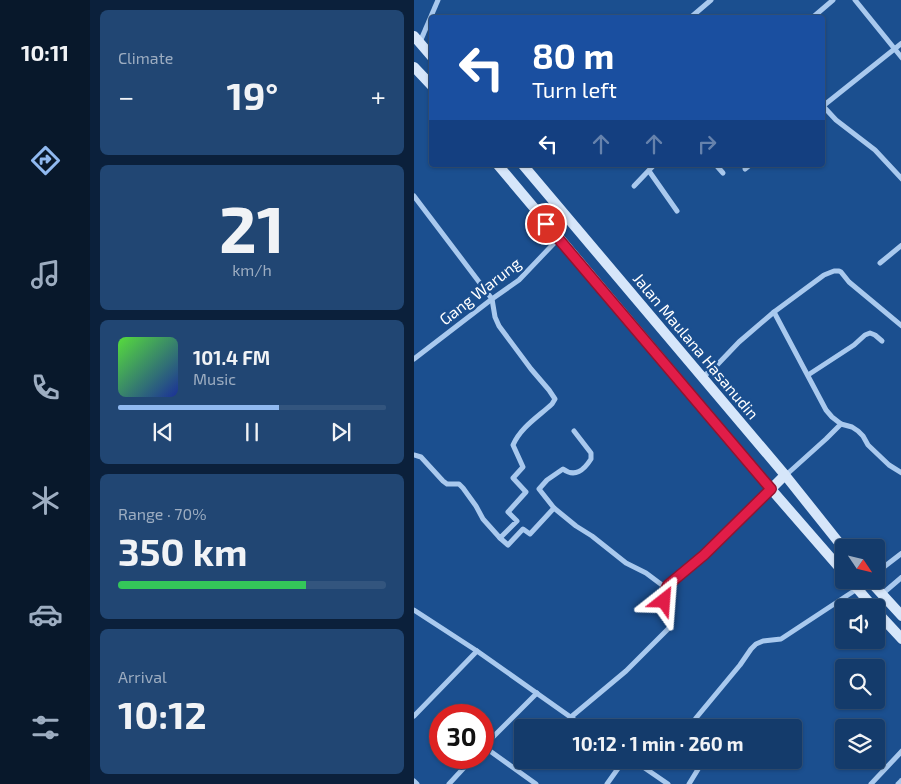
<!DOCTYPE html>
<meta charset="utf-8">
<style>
body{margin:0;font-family:"Exo 2",sans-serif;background:#214673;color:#f1f3f6;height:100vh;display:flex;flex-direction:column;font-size:19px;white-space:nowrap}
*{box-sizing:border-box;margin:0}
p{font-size:16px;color:#9dadc1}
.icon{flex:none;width:28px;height:28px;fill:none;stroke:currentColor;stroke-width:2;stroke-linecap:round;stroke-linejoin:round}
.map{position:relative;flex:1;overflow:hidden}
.side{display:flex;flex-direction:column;gap:10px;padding:10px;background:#0b203b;width:324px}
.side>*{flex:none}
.top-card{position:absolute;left:15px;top:15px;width:396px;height:152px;border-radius:5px;box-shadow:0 1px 4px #0004,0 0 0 1px #33557e;background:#1a4fa0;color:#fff;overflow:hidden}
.needle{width:32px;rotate:125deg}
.buttons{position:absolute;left:421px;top:539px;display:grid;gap:10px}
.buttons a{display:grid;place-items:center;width:50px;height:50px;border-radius:5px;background:#143b6b;box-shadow:0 1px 4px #0004,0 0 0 1px #33557e;font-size:25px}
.speed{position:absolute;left:15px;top:704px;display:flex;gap:10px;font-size:25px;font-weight:700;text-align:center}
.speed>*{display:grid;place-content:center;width:65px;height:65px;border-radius:50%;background:#143b6b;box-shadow:0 1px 4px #0004,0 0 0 1px #33557e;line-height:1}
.speed .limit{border:8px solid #d22;background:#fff;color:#111}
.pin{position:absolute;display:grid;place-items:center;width:42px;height:42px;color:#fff;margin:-21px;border:2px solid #fff;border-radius:50%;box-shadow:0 1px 5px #0007}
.me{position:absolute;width:55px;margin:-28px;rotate:28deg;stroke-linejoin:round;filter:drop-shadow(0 0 4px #0008)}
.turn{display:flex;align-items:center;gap:18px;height:105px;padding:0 20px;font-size:22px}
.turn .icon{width:65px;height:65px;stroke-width:2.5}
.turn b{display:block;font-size:35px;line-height:42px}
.lanes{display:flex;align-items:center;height:48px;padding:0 20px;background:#0003;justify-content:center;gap:25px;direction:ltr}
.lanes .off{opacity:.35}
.big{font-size:38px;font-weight:700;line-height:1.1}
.side .widget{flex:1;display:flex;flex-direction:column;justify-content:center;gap:8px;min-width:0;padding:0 18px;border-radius:8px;background:#214673}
.side .dial{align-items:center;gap:0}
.dial b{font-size:65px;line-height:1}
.song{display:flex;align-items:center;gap:15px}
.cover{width:60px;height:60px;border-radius:8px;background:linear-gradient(135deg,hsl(110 70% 55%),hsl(230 70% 35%))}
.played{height:5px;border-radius:2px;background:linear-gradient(90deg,#90b9f0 60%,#33557e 60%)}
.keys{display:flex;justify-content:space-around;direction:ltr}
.heat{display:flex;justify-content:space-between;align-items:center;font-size:28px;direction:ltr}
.charge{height:8px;border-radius:4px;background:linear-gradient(90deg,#34c759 70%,#33557e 0)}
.trip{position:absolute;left:100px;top:719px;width:288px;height:50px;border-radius:5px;background:#143b6b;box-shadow:0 1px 4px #0004,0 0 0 1px #33557e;font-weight:700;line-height:50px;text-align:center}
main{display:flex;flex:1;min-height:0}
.tabs{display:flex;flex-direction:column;width:90px;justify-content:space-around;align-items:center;background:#08182b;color:#9dadc1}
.tabs .icon{width:35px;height:35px}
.tabs .active{color:#90b9f0}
.tabs b{font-size:22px;color:#f1f3f6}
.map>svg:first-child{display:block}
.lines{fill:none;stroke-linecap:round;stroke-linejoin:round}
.street{stroke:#a9c9ee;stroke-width:5}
.secondary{stroke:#d6e6fa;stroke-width:10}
.route-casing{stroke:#92132f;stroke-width:12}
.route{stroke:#e11d48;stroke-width:9}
.labels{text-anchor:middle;stroke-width:5;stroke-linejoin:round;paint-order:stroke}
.street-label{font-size:16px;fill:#fff;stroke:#1b4f8f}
</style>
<main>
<nav class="tabs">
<b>10:11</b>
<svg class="icon active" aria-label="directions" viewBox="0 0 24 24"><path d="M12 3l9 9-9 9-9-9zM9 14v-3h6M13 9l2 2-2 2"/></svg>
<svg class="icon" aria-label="music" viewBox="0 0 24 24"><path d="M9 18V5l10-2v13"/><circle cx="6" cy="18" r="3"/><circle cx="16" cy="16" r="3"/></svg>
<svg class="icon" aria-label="phone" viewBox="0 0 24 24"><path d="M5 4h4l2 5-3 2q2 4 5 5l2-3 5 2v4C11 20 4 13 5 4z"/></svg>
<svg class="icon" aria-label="climate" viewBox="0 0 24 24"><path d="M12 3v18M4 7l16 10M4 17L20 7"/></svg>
<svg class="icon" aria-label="car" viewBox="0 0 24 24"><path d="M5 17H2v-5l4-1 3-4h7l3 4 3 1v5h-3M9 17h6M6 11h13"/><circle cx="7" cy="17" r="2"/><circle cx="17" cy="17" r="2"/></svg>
<svg class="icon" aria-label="filters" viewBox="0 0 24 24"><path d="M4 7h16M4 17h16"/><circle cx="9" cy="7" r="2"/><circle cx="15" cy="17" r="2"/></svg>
</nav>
<section class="side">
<div class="widget"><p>Climate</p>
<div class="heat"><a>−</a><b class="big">19°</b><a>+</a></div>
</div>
<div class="widget dial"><b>21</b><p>km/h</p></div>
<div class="widget">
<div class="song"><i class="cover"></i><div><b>101.4 FM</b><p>Music</p></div></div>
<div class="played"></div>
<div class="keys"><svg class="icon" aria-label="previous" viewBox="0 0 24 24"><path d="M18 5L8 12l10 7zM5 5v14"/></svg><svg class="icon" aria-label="pause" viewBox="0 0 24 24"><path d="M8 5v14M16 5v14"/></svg><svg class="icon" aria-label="next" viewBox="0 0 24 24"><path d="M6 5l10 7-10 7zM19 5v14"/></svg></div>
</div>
<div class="widget"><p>Range · 70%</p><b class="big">350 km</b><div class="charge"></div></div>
<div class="widget"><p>Arrival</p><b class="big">10:12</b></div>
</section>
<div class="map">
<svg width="488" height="784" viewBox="0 0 488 784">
<rect width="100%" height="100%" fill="#1b4f8f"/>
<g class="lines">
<g class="street">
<path d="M441,0L488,58"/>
<path d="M276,18L297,0"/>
<path d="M398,18L419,0"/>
<path d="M6,42L24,0"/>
<path d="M409,106L422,120L461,150L488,179"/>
<path d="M409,106L488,43"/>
<path d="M302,165L309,173"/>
<path d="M331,169L336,165"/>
<path d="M235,171L263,211"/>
<path d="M220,186L240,165"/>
<path d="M0,196L78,299L81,317L85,326L117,369L135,390L141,399L138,404C124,417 107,427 99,445L109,467L99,478L112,492L94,512L103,521L86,538L69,519L62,506L49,488L45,484H33L29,481L7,457L0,455"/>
<path d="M466,263L488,245"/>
<path d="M360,312L412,410L418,417L427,424L412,439L372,475"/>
<path d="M0,359L78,299L105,280L145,238"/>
<path d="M394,375L440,345L451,335L456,333L461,335L468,341"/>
<path d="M289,377L304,364L325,342L360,312L410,275L420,271H425L427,272L435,282L488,326"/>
<path d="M427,424L438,427L444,431L449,436L454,445L475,465L488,473"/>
<path d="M160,431L177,453V459C170,470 161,478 149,469L133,480L125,489L140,508L162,526L178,536L212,563L232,573L252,588"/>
<path d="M86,538L94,545L109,529L116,534L140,508"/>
<path d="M462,573L488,553"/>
<path d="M467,595L488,577"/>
<path d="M0,610L63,651L172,728"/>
<path d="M0,716L63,651"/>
<path d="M157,717L212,671L255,628C260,616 246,605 251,591C255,580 281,563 291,554C313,534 335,511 357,489"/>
<path d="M276,728L282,718L326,665L337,649L342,644L349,641L367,639L443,589"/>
<path d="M69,746L122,784"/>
<path d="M69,747L123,693"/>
<path d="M219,760L254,784"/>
<path d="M0,781L3,784"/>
<path d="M35,784L59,758"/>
<path d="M193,784L210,760"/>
<path d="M275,784L286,766L288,760"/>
<path d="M457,784L488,751"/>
<path d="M484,784L488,780"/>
</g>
<g class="secondary">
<path d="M0,36L18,57"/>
<path d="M0,67L18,86"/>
<path d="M84,165L350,481L430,573"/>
<path d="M109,165L371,475L430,549"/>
<path d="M357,489L371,475"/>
<path d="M436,580L460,608"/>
<path d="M455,580L488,616"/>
<path d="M462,611L488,639"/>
</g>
</g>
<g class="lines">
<defs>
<path id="route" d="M132,224L357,489L290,555L254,585L250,593V601"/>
</defs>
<use href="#route" class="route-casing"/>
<use href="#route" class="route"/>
</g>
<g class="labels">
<g class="street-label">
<text transform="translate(66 291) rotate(-38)" y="6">Gang Warung</text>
<text transform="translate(282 346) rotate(50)" y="6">Jalan Maulana Hasanudin</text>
</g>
</g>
</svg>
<div class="buttons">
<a><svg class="needle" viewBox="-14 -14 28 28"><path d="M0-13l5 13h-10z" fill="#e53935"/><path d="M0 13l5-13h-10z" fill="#9dadc1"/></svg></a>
<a><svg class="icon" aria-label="sound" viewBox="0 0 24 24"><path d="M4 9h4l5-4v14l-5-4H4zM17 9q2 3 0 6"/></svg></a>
<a><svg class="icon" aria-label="search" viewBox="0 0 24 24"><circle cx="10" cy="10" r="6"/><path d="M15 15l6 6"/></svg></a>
<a><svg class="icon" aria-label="layers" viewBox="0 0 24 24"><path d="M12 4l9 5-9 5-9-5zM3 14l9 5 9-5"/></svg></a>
</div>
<div class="speed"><div class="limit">30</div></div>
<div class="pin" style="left:132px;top:224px;background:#d93025"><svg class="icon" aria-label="arrive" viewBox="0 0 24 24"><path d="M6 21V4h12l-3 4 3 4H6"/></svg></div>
<svg class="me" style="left:250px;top:601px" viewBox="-20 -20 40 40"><path d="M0-17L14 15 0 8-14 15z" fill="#e11d48" stroke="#fff" stroke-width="4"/></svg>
<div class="trip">10:12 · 1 min · 260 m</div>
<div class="top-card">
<div class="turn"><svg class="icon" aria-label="left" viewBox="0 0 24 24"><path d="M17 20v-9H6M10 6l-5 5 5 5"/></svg><div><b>80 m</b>Turn left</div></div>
<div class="lanes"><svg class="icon" aria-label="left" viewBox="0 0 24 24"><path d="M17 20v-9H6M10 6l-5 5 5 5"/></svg><svg class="icon off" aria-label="ahead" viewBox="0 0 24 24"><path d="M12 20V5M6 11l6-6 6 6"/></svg><svg class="icon off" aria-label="ahead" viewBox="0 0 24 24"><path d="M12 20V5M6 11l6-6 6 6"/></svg><svg class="icon off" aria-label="right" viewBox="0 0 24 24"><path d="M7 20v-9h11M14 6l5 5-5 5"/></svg></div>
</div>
</div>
</main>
